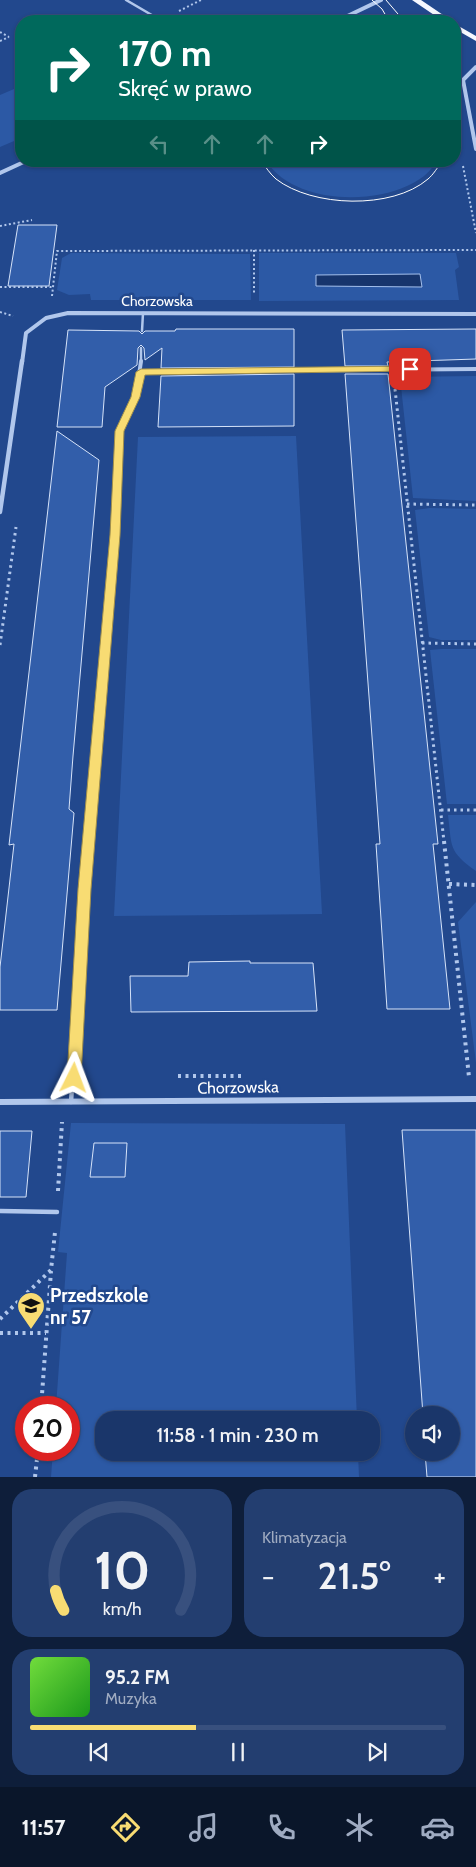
<!DOCTYPE html>
<html lang="pl">
<meta charset="utf-8">
<style>
body{margin:0;font-family:Cabin,sans-serif;background:#233e70;color:#f1f3f6;height:100vh;display:flex;flex-direction:column;font-size:19px;white-space:nowrap}
*{box-sizing:border-box;margin:0}
p{font-size:16px;color:#9fabc1}
.icon{flex:none;width:28px;height:28px;fill:none;stroke:currentColor;stroke-width:2;stroke-linecap:round;stroke-linejoin:round}
.map{position:relative;height:1477px;overflow:hidden}
.details{display:flex;flex-direction:column;gap:12px;padding:12px;background:#0e1e3a;flex:1}
.details>*{flex:none}
.guide{position:absolute;left:15px;top:15px;width:446px;height:152px;border-radius:20px;box-shadow:0 1px 4px #0004,0 0 0 1px #38507e;background:#00695c;color:#fff;overflow:hidden}
.controls{position:absolute;left:405px;top:1406px;display:grid;gap:10px}
.controls a{display:grid;place-items:center;width:55px;height:55px;border-radius:50%;background:#1a366a;box-shadow:0 1px 4px #0004,0 0 0 1px #38507e;font-size:25px}
.speed{position:absolute;left:15px;top:1396px;display:flex;gap:10px;font-size:25px;font-weight:700;text-align:center}
.speed>*{display:grid;place-content:center;width:65px;height:65px;border-radius:50%;background:#1a366a;box-shadow:0 1px 4px #0004,0 0 0 1px #38507e;line-height:1}
.speed .limit{border:8px solid #d22;background:#fff;color:#111}
.pin{position:absolute;display:grid;place-items:center;width:42px;height:42px;color:#fff;margin:-21px;border-radius:10px;box-shadow:0 2px 8px #0006}
.me{position:absolute;width:55px;margin:-28px;rotate:3deg;stroke-linejoin:round;filter:drop-shadow(0 0 4px #0008)}
.turn{display:flex;align-items:center;gap:18px;height:105px;padding:0 20px;font-size:22px}
.turn .icon{width:65px;height:65px;stroke-width:2.5}
.turn b{display:block;font-size:35px;line-height:42px}
.lanes{display:flex;align-items:center;height:48px;padding:0 20px;background:#0003;justify-content:center;gap:25px;direction:ltr}
.lanes .off{opacity:.35}
.big{font-size:38px;font-weight:600;line-height:1.1}
.details .widget{flex:1;display:flex;flex-direction:column;justify-content:center;gap:8px;min-width:0;padding:0 18px;border-radius:20px;background:#233e70}
.details .dial{align-items:center;gap:0}
.dial svg{height:130px;overflow:visible;fill:none;stroke:#38507e;stroke-width:7;stroke-linecap:round;text-anchor:middle}
.dial text{fill:#f1f3f6;stroke:none}
.song{display:flex;align-items:center;gap:15px}
.cover{width:60px;height:60px;border-radius:8px;background:linear-gradient(135deg,hsl(100 70% 55%),hsl(120 70% 35%))}
.played{height:5px;border-radius:2px;background:linear-gradient(90deg,#f8dc73 40%,#38507e 40%)}
.keys{display:flex;justify-content:space-around;direction:ltr}
.heat{display:flex;justify-content:space-between;align-items:center;font-size:28px;direction:ltr}
.details .tiles{flex:1;display:grid;gap:12px;grid-template-columns:1fr 1fr}
.widget:last-child{grid-column:span 2}
.trip{position:absolute;left:95px;top:1411px;width:285px;height:50px;border-radius:20px;background:#1a366a;box-shadow:0 1px 4px #0004,0 0 0 1px #38507e;font-weight:600;line-height:50px;text-align:center}
.dock{display:flex;height:80px;justify-content:space-around;align-items:center;background:#0a162a;color:#9fabc1}
.dock .icon{width:35px;height:35px}
.dock .on{color:#f8dc73}
.dock b{font-size:22px;color:#f1f3f6}
.map>svg:first-child{display:block}
.green{fill:#2c59a5}
.water{fill:#17356d;stroke:#a4c0ed}
.building{fill:#325eaa;stroke:#d6e3f9}
.lines{fill:none;stroke-linecap:round;stroke-linejoin:round}
.path-far2{stroke:#b1c7ec;stroke-width:2;stroke-dasharray:2 2.5;stroke-linecap:butt}
.path-far1{stroke:#b1c7ec;stroke-width:3;stroke-dasharray:2.5 4;stroke-linecap:butt}
.path{stroke:#b1c7ec;stroke-width:4;stroke-dasharray:3 4.5;stroke-linecap:butt}
.service-far2{stroke:#b1c7ec;stroke-width:2.5}
.service-far1{stroke:#b1c7ec;stroke-width:4}
.service{stroke:#b1c7ec;stroke-width:4.5}
.minor-far2{stroke:#b1c7ec;stroke-width:4}
.minor-far1{stroke:#b1c7ec;stroke-width:4.5}
.minor{stroke:#b1c7ec;stroke-width:6}
.primary{fill:#f6f8ff;fill-rule:evenodd}
.tram{stroke:#fff;stroke-width:1}
.route{fill:#f8dc73;stroke:#a18f4b}
.labels{text-anchor:middle;stroke-width:5;stroke-linejoin:round;paint-order:stroke}
.far-street-label{font-size:14px;fill:#fff;stroke:#22488d}
.street-label{font-size:16px;fill:#fff;stroke:#22488d}
.near-poi-label{font-size:19px;font-weight:bold;fill:#fff;stroke:#22488d;text-anchor:start}
</style>
<div class="map">
<svg width="476" height="1477" viewBox="0 0 476 1477">
<rect width="100%" height="100%" fill="#22488d"/>
<g class="green">
<path d="M21,86V138L0,147V95Z"/>
<path d="M266,161H436C431,173 418,181 407,186C367,205 293,202 266,161Z"/>
<path d="M71,253L250,254L251,300H91L90,294L69,295L57,290L62,258Z"/>
<path d="M259,253H456L459,267L455,270L459,300L259,301Z"/>
<path d="M476,376V501L413,498L400,377Z"/>
<path d="M296,436L322,914L114,916L138,437Z"/>
<path d="M430,508L476,509V640H441L429,637L415,510Z"/>
<path d="M442,649H476V804H447L430,650Z"/>
<path d="M448,815H476V871C448,851 452,847 448,815Z"/>
<path d="M476,902V1063L458,922Z"/>
<path d="M71,1123L345,1124L357,1420H104V1452L358,1453L359,1477H51L53,1450H69V1408L56,1407L67,1253L58,1252Z"/>
</g>
<path class="water" d="M420,274L422,287L316,286V275Z"/>
<g class="building">
<path d="M18,225H57L49,286H8Z"/>
<path d="M176,329H294V367L161,368L162,348L145,360L144,348L141,345L138,348L137,365L105,387L102,427H57L68,330L139,331L142,334L145,331H175Z"/>
<path d="M476,329V359L387,362L388,366H345L342,330Z"/>
<path d="M294,374V426L158,427L161,376Z"/>
<path d="M345,374H388L438,844H433L450,1009H387L376,844H380Z"/>
<path d="M57,431L99,460L73,756L69,809L74,813L57,1010H0V967L14,844L9,845Z"/>
<path d="M250,961V963H313L317,1011L131,1012L130,976H188L189,962Z"/>
<path d="M402,1130H476V1477H427L425,1452H451V1415H423Z"/>
<path d="M0,1131H32L26,1197H0Z"/>
<path d="M94,1143H127L125,1177H90Z"/>
</g>
<g class="lines">
<g class="path-far2">
<path d="M179,11L201,0"/>
<path d="M0,32L9,37"/>
<path d="M0,41L9,37"/>
<path d="M463,166L476,233"/>
<path d="M0,226L32,220"/>
<path d="M254,250V293"/>
<path d="M0,287H53"/>
<path d="M52,296L57,251L476,250"/>
<path d="M0,312L13,316"/>
</g>
<g class="path-far1">
<path d="M395,389L444,842"/>
<path d="M407,504L476,505"/>
<path d="M422,643L476,644"/>
<path d="M0,645L16,527"/>
<path d="M441,810H476"/>
</g>
<g class="path">
<path d="M444,841L469,1077"/>
<path d="M449,884L476,885"/>
<path d="M178,1076H244"/>
<path d="M58,1191L62,1122"/>
<path d="M0,1319L51,1270L55,1232"/>
<path d="M0,1333H46"/>
<path d="M41,1408L51,1271"/>
<path d="M35,1477L38,1450"/>
</g>
<g class="service-far2">
<path d="M126,0L162,21"/>
<path d="M142,331L143,313"/>
<path d="M141,348V363"/>
</g>
<g class="service-far1">
<path d="M141,372L476,369"/>
<path d="M89,842L115,535L119,431L136,397L141,361"/>
</g>
<g class="service">
<path d="M71,1102L89,841"/>
<path d="M0,1211L57,1212"/>
</g>
<g class="minor-far2">
<path d="M337,21L381,0"/>
<path d="M476,67L463,80L476,149"/>
<path d="M0,173L26,161"/>
<path d="M22,363L26,333L46,318L68,313L476,314"/>
</g>
<path class="minor-far1" d="M0,512L22,361"/>
<path class="minor" d="M0,1102L476,1099"/>
<g class="primary">
<path d="M412,0H421L452,21H443Z"/>
<path d="M455,24L476,36V41L455,29Z"/>
</g>
<g class="tram">
<path d="M372,0L382,9L389,21"/>
<path d="M386,0L404,21"/>
<path d="M261,161C266,167 270,174 276,179C312,207 392,210 428,179C433,175 438,167 442,161"/>
</g>
</g>
<path class="route" d="M410,366L413,367V371L145,375L140,397L124,431L120,535L91,889L81,1078L79,1083L74,1085L69,1083L67,1078L78,889L110,535L115,431L131,397L136,372L141,369Z"/>
<defs>
<symbol id="school-pin" viewBox="-11 -11 22 30"><path d="M0 17L-7.5 6A9.5 9.5 0 1 1 7.5 6Z" fill="#f8dc73" stroke="#22488d"/><path d="M0-5L7-2L0 1L-7-2ZM-4 1L0 2.5L4 1V4Q0 6-4 4Z" fill="#111"/></symbol>
</defs>
<g fill-rule="evenodd">
<use href="#school-pin" x="15" y="1290" width="32" height="43"/>
</g>
<g class="labels">
<g class="far-street-label">
<text x="157" y="306">Chorzowska</text>
</g>
<g class="street-label">
<text transform="translate(238 1087) rotate(-1)" y="6">Chorzowska</text>
</g>
<g class="near-poi-label">
<text x="50" y="1302">Przedszkole<tspan x="50" dy="22">nr 57</tspan></text>
</g>
</g>
</svg>
<div class="controls">
<a><svg class="icon" aria-label="sound" viewBox="0 0 24 24"><path d="M4 9h4l5-4v14l-5-4H4zM17 9q2 3 0 6"/></svg></a>
</div>
<div class="speed"><div class="limit">20</div></div>
<div class="pin" style="left:410px;top:369px;background:#d93025"><svg class="icon" aria-label="arrive" viewBox="0 0 24 24"><path d="M6 21V4h12l-3 4 3 4H6"/></svg></div>
<svg class="me" style="left:74px;top:1078px" viewBox="-20 -20 40 40"><path d="M0-17L14 15 0 8-14 15z" fill="#f8dc73" stroke="#fff" stroke-width="4"/></svg>
<div class="trip">11:58 · 1 min · 230 m</div>
<div class="guide">
<div class="turn"><svg class="icon" aria-label="right" viewBox="0 0 24 24"><path d="M7 20v-9h11M14 6l5 5-5 5"/></svg><div><b>170 m</b>Skręć w prawo</div></div>
<div class="lanes"><svg class="icon off" aria-label="left" viewBox="0 0 24 24"><path d="M17 20v-9H6M10 6l-5 5 5 5"/></svg><svg class="icon off" aria-label="ahead" viewBox="0 0 24 24"><path d="M12 20V5M6 11l6-6 6 6"/></svg><svg class="icon off" aria-label="ahead" viewBox="0 0 24 24"><path d="M12 20V5M6 11l6-6 6 6"/></svg><svg class="icon" aria-label="right" viewBox="0 0 24 24"><path d="M7 20v-9h11M14 6l5 5-5 5"/></svg></div>
</div>
</div>
<section class="details">
<div class="tiles">
<div class="widget dial"><svg viewBox="0 0 100 80">
<path d="M14 69A42 42 0 1 1 86 69"/>
<path d="M14 69A42 42 0 0 1 9 57" stroke="#f8dc73"/>
<text x="50" y="56" font-size="32" font-weight="700">10</text>
<text x="50" y="72" font-size="11">km/h</text>
</svg></div>
<div class="widget"><p>Klimatyzacja</p>
<div class="heat"><a>−</a><b class="big">21.5°</b><a>+</a></div>
</div>
<div class="widget">
<div class="song"><i class="cover"></i><div><b>95.2 FM</b><p>Muzyka</p></div></div>
<div class="played"></div>
<div class="keys"><svg class="icon" aria-label="previous" viewBox="0 0 24 24"><path d="M18 5L8 12l10 7zM5 5v14"/></svg><svg class="icon" aria-label="pause" viewBox="0 0 24 24"><path d="M8 5v14M16 5v14"/></svg><svg class="icon" aria-label="next" viewBox="0 0 24 24"><path d="M6 5l10 7-10 7zM19 5v14"/></svg></div>
</div>
</div>
</section>
<nav class="dock">
<b>11:57</b>
<svg class="icon on" aria-label="directions" viewBox="0 0 24 24"><path d="M12 3l9 9-9 9-9-9zM9 14v-3h6M13 9l2 2-2 2"/></svg>
<svg class="icon" aria-label="music" viewBox="0 0 24 24"><path d="M9 18V5l10-2v13"/><circle cx="6" cy="18" r="3"/><circle cx="16" cy="16" r="3"/></svg>
<svg class="icon" aria-label="phone" viewBox="0 0 24 24"><path d="M5 4h4l2 5-3 2q2 4 5 5l2-3 5 2v4C11 20 4 13 5 4z"/></svg>
<svg class="icon" aria-label="climate" viewBox="0 0 24 24"><path d="M12 3v18M4 7l16 10M4 17L20 7"/></svg>
<svg class="icon" aria-label="car" viewBox="0 0 24 24"><path d="M5 17H2v-5l4-1 3-4h7l3 4 3 1v5h-3M9 17h6M6 11h13"/><circle cx="7" cy="17" r="2"/><circle cx="17" cy="17" r="2"/></svg>
</nav>
